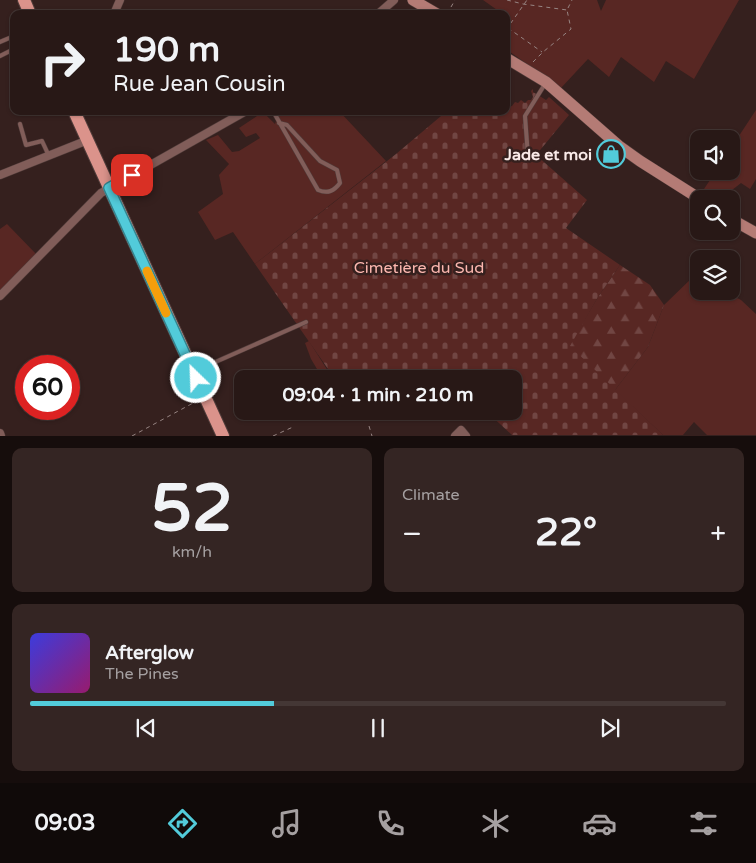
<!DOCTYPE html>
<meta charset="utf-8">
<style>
body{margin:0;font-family:"Varela Round",sans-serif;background:#342523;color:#f1f3f6;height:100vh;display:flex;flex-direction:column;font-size:19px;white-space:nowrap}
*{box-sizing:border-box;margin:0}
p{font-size:16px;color:#a5a0a1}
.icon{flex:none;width:28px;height:28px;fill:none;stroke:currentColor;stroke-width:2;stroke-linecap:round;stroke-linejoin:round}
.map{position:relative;height:436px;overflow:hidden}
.drawer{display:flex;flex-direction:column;gap:12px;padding:12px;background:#160d0c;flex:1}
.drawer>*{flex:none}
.banner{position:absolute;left:10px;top:10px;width:500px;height:105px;border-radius:10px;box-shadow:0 1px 4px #0004,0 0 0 1px #443735;background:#281816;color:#f1f3f6;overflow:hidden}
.buttons{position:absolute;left:690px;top:130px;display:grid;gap:10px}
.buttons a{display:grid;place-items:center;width:50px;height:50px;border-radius:10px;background:#281816;box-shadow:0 1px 4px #0004,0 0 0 1px #443735;font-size:25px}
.speed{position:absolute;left:15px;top:355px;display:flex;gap:10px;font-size:25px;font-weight:700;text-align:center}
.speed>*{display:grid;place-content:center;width:65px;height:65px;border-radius:50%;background:#281816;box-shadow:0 1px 4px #0004,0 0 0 1px #443735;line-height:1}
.speed .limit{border:8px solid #d22;background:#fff;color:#111}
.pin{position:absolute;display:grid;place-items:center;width:42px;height:42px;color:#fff;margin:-21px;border-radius:10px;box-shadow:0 2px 8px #0006}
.me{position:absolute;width:55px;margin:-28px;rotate:336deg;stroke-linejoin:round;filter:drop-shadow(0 0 4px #0008)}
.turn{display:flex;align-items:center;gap:18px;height:105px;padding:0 20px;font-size:22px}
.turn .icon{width:65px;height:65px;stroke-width:2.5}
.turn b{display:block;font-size:35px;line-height:42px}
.big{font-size:38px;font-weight:700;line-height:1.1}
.drawer .card{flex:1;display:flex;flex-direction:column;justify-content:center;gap:8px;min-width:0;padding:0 18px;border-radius:10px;background:#342523}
.drawer .dial{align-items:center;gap:0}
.dial b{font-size:65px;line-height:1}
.song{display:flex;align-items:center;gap:15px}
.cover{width:60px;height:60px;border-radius:8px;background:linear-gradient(135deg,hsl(240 70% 55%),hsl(320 70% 35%))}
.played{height:5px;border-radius:2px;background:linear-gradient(90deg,#52cbda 35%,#443735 35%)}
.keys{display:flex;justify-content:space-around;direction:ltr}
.heat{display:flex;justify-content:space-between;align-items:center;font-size:28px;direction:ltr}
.drawer .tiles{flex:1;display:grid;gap:12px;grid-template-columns:1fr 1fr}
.card:last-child{grid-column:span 2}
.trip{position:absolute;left:234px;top:370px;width:288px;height:50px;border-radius:10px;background:#281816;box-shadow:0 1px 4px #0004,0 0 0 1px #443735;font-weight:700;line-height:50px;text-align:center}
.menu{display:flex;height:80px;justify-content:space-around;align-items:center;background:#100a09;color:#a5a0a1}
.menu .icon{width:35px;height:35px}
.menu .current{color:#52cbda}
.menu b{font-size:22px;color:#f1f3f6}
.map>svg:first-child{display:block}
.green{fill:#582723}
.forest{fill:url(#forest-firs)}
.cemetery{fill:url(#cemetery-stones)}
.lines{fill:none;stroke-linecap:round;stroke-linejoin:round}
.lane-casing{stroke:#503c3a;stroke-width:5}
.street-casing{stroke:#503c3a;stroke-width:9}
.secondary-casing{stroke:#503c3a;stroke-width:12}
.primary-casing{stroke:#503c3a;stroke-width:14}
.path{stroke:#978583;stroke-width:1;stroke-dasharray:4 4;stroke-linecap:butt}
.lane{stroke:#815d59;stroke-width:4}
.street{stroke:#815d59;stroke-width:8}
.secondary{stroke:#b47b75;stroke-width:11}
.primary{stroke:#db938b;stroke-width:12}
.route-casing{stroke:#35848e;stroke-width:12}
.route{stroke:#52cbda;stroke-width:9}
.slow{stroke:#f59e0b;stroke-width:9}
.labels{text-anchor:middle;stroke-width:5;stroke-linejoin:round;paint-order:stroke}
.poi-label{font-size:16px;font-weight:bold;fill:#f9eae8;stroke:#35201e;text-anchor:end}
.park-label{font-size:16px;fill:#fcb7af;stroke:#35201e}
</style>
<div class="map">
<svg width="756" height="436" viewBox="0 0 756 436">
<defs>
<pattern id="forest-firs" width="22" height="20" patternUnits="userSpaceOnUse" patternTransform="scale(1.25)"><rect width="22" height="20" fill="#582723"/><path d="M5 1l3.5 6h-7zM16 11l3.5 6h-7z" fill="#714643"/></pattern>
<pattern id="cemetery-stones" width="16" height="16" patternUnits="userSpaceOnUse" patternTransform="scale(1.25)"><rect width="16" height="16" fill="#582723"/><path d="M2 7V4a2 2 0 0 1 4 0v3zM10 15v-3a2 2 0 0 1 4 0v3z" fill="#714643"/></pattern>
</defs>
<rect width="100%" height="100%" fill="#35201e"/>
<g class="green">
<path d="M483,0H597L601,11L606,0H739L694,79L666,61L654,82L621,57L609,77L588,59L561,88L506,49V14H500V12Z"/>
<path d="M756,110V179L750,189L741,183C725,195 720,203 700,195L716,171H731V148Z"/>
<path d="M279,111H339L386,161L255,264L233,232L215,240L198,212L223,194L219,175L229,164L206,140L218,135L232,152L239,151L260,138L256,133L246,137L239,128L263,112L275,124Z"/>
<path d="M7,224L37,255L0,291V229Z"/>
<path d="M694,276L699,278V291H724L741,300L756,314V435H707L694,422L683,435H663L615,390L648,347L664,305Z"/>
<path d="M309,341L333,379H323L311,359L305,343Z"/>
</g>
<path class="forest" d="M620,265L650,285L664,305L648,347L615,390L569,346L598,297Z"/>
<path class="cemetery" d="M533,89V92L546,100L549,97L569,115L536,155L587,200L566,228L620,265L598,297L570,346L663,435H512L486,411H512V379H452L441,369L396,371L386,379H335L255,264L396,154L447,111H506V105L509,107L512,106L515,102L518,103L521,100L525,103L528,100H531L533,97L531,91Z"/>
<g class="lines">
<defs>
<g id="lane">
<path d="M0,42L14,36"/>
<path d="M0,56L14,49"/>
<path d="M273,111L318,190C328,194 334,191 340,183L337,170L320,161L287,125L279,123"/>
<path d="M20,124L26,145L42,141L49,156"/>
<path d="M528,156L525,116L545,84"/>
<path d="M195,371L306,322"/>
</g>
<g id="street">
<path d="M114,14L120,0"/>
<path d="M378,14L394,0"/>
<path d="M0,175L88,140"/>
<path d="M0,296L101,193L246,111"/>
<path d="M0,433L1,436"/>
<path d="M455,436L461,430L466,436"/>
</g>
<g id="secondary">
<path d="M413,0L437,14"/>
<path d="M506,58L546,82L619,146L640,161L700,199"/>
<path d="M731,219L756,233"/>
</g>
<g id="primary">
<path d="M24,0L30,14"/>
<path d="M74,111L223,436"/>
</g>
</defs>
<use href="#lane" class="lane-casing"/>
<use href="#street" class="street-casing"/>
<use href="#secondary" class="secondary-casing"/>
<use href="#primary" class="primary-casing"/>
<g class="path">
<path d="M507,0L523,4L567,10"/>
<path d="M447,14L455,0"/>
<path d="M508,28L542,52"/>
<path d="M506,30L527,0"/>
<path d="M533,62L543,52L571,29L567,10L572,0"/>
<path d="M369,426L372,436"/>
<path d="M132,436L195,402"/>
<path d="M273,436L293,427"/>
</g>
<use href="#lane" class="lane"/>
<use href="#street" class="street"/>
<use href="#secondary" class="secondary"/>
<use href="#primary" class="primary"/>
</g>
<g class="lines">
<defs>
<path id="route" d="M132,175L109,188L196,378"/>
</defs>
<use href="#route" class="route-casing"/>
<use href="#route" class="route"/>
<path class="slow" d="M147,271L166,313"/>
</g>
<defs>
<symbol id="shop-ring" viewBox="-11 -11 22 22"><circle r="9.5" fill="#35201e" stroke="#52cbda" stroke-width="1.5"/><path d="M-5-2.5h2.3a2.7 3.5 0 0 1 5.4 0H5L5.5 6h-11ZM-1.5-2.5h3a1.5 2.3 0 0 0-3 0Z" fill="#52cbda"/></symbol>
</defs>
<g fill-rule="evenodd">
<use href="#shop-ring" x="595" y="138" width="32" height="32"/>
</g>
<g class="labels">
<g class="poi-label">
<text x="592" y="160">Jade et moi</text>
</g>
<g class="park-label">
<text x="419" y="273">Cimetière du Sud</text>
</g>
</g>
</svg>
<div class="buttons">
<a><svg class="icon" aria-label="sound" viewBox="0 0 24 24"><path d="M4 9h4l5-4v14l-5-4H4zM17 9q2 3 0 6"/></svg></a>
<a><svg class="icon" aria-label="search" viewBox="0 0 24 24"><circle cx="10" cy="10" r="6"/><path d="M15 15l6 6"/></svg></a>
<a><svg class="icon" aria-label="layers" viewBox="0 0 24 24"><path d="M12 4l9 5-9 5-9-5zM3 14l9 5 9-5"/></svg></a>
</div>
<div class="speed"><div class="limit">60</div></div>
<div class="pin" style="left:132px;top:175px;background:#d93025"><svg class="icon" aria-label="arrive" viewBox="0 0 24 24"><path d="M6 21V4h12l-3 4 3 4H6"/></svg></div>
<svg class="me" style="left:196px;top:378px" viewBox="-20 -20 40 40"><circle r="17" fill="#52cbda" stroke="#fff" stroke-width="3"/><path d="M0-11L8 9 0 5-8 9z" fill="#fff"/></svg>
<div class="trip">09:04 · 1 min · 210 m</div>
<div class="banner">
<div class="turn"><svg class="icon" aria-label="right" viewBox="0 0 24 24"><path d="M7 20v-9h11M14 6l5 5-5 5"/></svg><div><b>190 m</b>Rue Jean Cousin</div></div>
</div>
</div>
<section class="drawer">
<div class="tiles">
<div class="card dial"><b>52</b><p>km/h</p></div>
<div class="card"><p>Climate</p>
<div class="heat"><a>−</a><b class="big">22°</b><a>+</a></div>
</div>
<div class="card">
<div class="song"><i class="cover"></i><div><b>Afterglow</b><p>The Pines</p></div></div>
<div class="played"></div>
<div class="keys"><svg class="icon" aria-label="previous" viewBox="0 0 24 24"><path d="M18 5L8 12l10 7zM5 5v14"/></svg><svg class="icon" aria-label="pause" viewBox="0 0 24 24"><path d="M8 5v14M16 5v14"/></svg><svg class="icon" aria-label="next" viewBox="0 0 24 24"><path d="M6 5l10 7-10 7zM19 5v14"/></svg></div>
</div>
</div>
</section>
<nav class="menu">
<b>09:03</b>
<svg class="icon current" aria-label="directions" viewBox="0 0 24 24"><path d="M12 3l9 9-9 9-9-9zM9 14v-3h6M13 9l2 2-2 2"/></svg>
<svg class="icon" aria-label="music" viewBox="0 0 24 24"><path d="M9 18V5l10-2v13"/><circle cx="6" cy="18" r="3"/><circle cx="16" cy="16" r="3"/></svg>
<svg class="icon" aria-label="phone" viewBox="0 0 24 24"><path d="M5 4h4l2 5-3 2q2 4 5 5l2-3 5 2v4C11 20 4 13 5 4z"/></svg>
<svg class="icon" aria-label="climate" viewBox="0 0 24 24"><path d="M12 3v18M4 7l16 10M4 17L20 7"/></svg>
<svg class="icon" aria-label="car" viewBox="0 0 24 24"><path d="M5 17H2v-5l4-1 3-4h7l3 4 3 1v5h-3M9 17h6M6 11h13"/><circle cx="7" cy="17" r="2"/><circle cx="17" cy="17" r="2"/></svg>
<svg class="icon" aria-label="filters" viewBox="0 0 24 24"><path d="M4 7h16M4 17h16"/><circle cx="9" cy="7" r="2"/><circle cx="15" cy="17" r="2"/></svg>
</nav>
